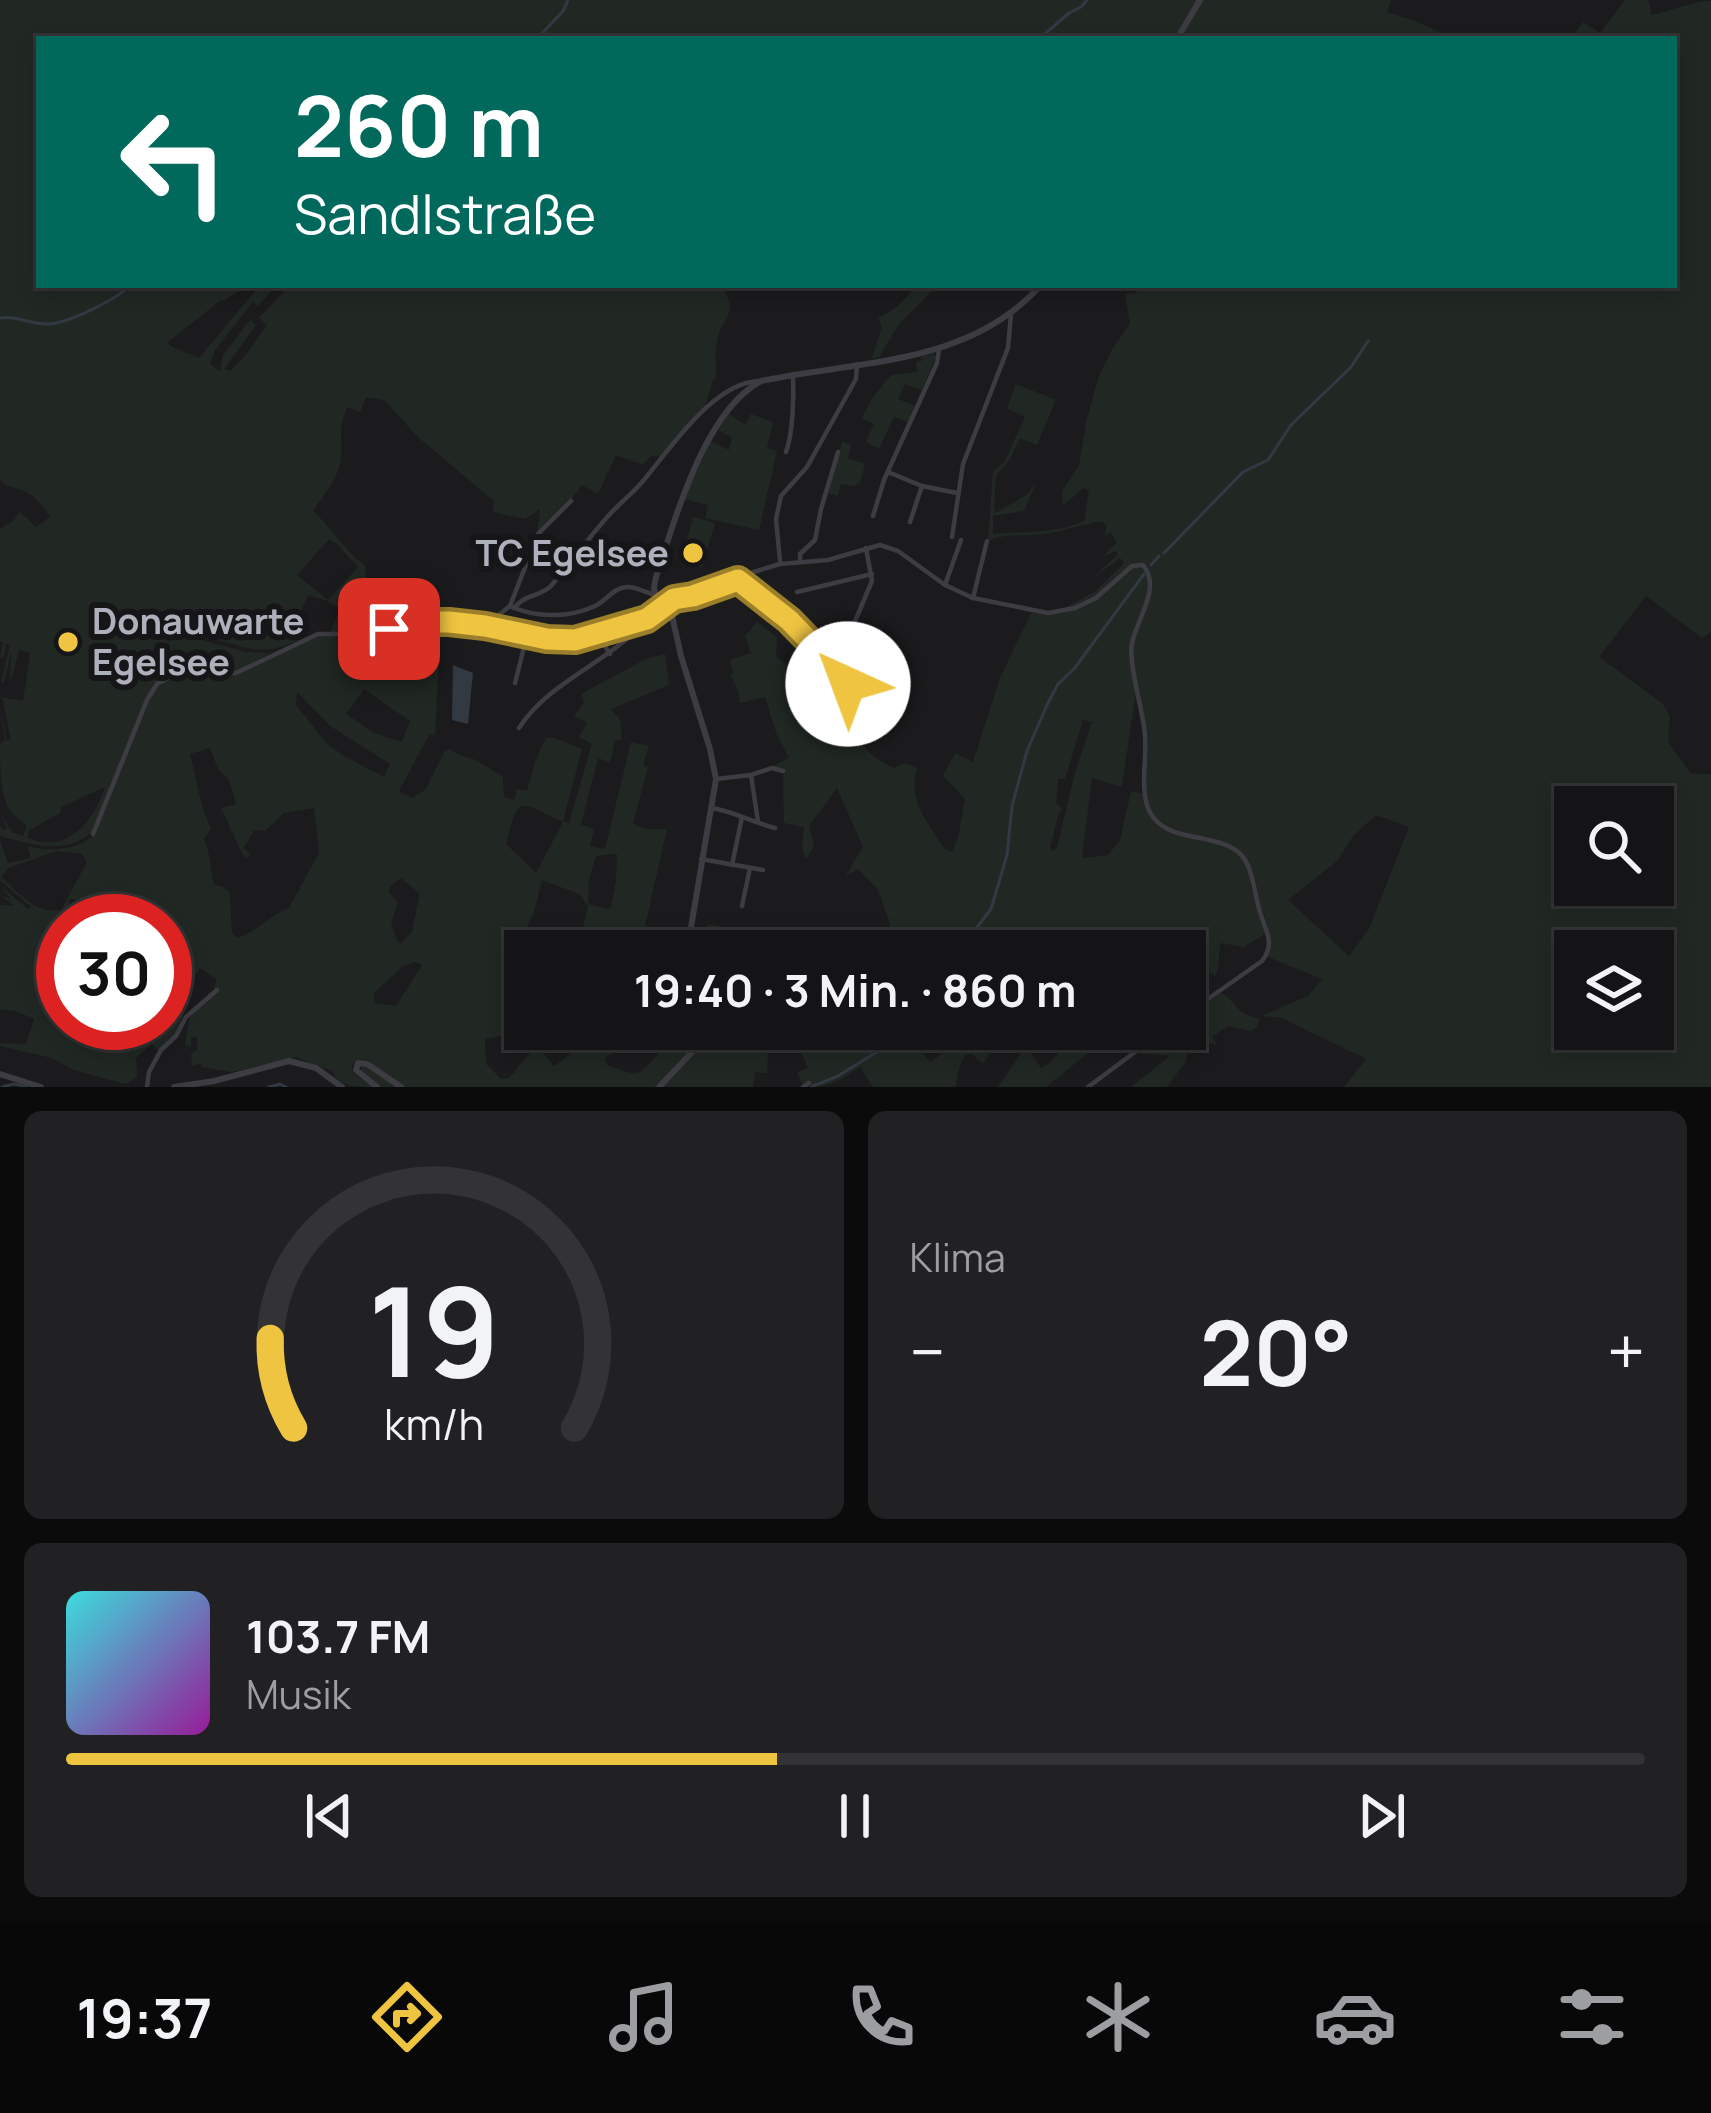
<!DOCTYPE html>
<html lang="de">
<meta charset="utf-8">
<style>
body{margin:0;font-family:Manrope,sans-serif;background:#212123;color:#f1f3f6;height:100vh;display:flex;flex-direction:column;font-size:45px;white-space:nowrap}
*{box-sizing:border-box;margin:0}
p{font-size:39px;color:#9d9ea1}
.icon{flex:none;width:66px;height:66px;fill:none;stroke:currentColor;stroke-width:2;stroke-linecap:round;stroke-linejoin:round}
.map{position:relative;height:1087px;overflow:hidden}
.panel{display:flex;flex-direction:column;gap:24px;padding:24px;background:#0b0b0c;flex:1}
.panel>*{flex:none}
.banner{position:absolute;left:36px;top:36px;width:1641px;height:252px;border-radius:0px;box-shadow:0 6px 18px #0003,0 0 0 3px #333335;background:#00695c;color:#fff;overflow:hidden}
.buttons{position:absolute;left:1554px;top:786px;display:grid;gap:24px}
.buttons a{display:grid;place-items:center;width:120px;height:120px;border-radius:0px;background:#141416;box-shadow:0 6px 18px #0003,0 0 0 3px #333335;font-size:60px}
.speed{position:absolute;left:36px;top:894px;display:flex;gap:24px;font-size:60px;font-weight:700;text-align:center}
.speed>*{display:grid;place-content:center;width:156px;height:156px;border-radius:50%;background:#141416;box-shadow:0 6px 18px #0003,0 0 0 3px #333335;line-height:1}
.speed .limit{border:18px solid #d22;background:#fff;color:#111}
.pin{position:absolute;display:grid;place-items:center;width:102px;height:102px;color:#fff;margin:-51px;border-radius:24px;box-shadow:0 6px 18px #0006}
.me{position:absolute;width:132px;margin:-66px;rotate:317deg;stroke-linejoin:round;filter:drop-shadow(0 0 9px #0008)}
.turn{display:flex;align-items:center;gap:42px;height:252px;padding:0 60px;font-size:54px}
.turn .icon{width:156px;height:156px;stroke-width:2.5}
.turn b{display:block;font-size:84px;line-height:102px}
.big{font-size:90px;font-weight:700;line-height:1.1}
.panel .card{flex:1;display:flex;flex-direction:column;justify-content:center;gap:18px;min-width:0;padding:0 42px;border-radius:18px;background:#212123}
.panel .dial{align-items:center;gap:0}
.dial svg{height:312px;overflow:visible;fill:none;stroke:#333335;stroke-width:7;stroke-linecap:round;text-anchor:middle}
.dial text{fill:#f1f3f6;stroke:none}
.song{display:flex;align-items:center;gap:36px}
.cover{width:144px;height:144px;border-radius:18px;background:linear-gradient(135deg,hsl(180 70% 55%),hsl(300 70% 35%))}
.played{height:12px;border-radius:6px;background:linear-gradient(90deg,#efc441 45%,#333335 45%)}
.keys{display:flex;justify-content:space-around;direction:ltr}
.heat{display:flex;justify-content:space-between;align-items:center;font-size:66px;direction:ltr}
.panel .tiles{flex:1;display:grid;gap:24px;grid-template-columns:1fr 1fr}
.card:last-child{grid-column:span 2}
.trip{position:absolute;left:504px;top:930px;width:702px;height:120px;border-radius:0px;background:#141416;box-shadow:0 6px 18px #0003,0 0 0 3px #333335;font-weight:700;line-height:120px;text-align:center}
.dock{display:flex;height:192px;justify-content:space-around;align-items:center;background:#080809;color:#9d9ea1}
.dock .icon{width:84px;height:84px}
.dock .current{color:#efc441}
.dock b{font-size:54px;color:#f1f3f6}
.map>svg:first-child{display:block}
.green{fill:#212823;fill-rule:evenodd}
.water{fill:#313942}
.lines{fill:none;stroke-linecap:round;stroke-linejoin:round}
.stream{stroke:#313942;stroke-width:3}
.minor{stroke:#3c3c42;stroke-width:4.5}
.tertiary{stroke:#3c3c42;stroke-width:6}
.route-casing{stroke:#9b7f2a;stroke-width:30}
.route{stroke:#efc441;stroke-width:21}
.poi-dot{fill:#efc441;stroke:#161618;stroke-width:4.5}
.labels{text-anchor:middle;stroke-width:12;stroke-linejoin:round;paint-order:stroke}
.poi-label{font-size:36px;font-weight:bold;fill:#aeb1bc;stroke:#161618;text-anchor:end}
</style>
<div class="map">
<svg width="1711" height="1087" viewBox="0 0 1711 1087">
<rect width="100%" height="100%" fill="#1b1b1d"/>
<g class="green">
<path d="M0,0H1391L1387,12L1415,21L1444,34L1440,39H39V285H249L225,300H221L168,342L170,346L199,358L260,285H277L258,306L253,302L215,350L210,364L220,371L223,355L250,320L256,325L224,369L230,371L245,356L267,325L259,318L290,285H722C739,317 724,313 717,340C714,352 717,366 716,379L713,380L705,407L660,457L651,456L643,465L616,455L598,494L582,485L570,501L537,533L540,509L525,519L493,512L494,501L419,438L384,400L366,397L360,412L347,407C337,433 343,433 341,457C340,476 324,495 313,511C332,528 344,550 365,566L369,601L379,630L365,633L330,632L340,609L328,601L308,595L292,631L301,639C250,663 244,639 199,639L245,652L270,653L240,670L223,673L230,675L318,635L350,637L391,630L400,664L408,673H423L439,657L435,735H429L399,791L412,798L425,790L445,751L450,749C465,761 470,755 481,763C489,768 495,772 503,776L504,797L514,800L517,789L527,791L536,759L546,738H555L582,749L563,821L569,823L592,744L579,737L587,723L574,716L584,702L581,694L646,659L665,654L669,685L611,709L620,720L622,740H615L610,763L598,758L581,825L594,829L590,846L605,849L631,742L649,746L643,765L648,767L633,823C642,831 657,829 667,829L645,926L658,929L650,951H572L583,927L588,906L579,894L542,880L534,912L523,935L541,947L539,951H525V978L515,998L520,1010L525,1009V1029L529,1031L485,1039L486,1064L501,1079L509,1078L537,1045L554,1066L596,1036L589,1029H637L622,1047L604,1058L608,1066C616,1067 630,1075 637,1073C646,1071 672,1038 678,1029H914L906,1038L931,1062L958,1041L957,1029H1032L1023,1042L1041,1068L1052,1061L1065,1045L1069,1048L1091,1029H1118L1046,1087H998L1024,1049L996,1040L985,1062L982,1063L972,1054L966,1055L960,1065L955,1087H873L860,1067C845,1077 831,1087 812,1087L809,1081L803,1086L797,1072L808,1068L793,1032L769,1036L767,1073L755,1072L753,1087H381L361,1071V1067H365L386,1080C377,1069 370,1056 355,1060L352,1066L353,1073L373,1087C356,1087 340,1087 332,1071L296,1057L232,1072L202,1067L201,1063L192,1066L191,1054L198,1049L197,1037H191V1046L185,1045L190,1015L217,993L214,988L217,979L200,968L187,988L188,1003L175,1035L158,1050L152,1044L136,1058L137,1077L126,1084L74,1070L52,1058L0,1046V1043L26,1044L34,1019L16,1011L0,1009V905L15,906L0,895L11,899L0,886L28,909L31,907L0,880V841L8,863L31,858L27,846C51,852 75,851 94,835L91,833C64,856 31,844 0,836V826L4,830L7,829L0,813L12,832L23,836L27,826C22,822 17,818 12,813C0,800 0,762 0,744L5,740L0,706L7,741L11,740L3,700L0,697L23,701L30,653L19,650L10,684L11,652L4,683L1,682L10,645L6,643L4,657L0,658L3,642L0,641V529L13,521L20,512L36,527L50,517C43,506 36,497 24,491C14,486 8,489 0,480ZM329,539L337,544L358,567L328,600L297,575ZM364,689L410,721L402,742L374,733L346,714ZM297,692L330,726L390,764L384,777L344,756L327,744L296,705ZM210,748L218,769L229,780L236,804L221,808C230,825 235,842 246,859L250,854L244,848L254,830L265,831L284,813L314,808L319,853L289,908C269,915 258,932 237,938L232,933L230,893L222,886L214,885C210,869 211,854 204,840L211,828C199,804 197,780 190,754ZM105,787C94,821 67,855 28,838V831L60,813L61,807ZM521,806L531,807L563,822L536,873L506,844L514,815ZM57,851L82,854L87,862L61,910C36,914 21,895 3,879L2,876L8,868ZM617,854L616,881L611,907L607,909L588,904L589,880L596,856ZM401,878L419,893V897L412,932L401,943L397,941L391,922L398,903L389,892L390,886ZM70,899L119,903L109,921H165V1023H63V921H85L66,913ZM415,962L422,965L396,1006L375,1003L374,993L402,967Z"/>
<path d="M1625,0H1648L1652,15C1672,11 1691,1 1711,1V632L1702,638L1646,596L1599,657L1662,703L1670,716L1668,742L1691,774H1711V1087H1344L1366,1059L1282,1018L1261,1016L1308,996L1322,979L1268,957C1276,933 1258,905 1252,881L1250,884L1265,930L1263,935L1244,947L1221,943C1218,953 1220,969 1215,976C1205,968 1195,970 1185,975V951H894L896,941L878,890L858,869L845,877L863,847L837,788L809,826L814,845L807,858H805L802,846L804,827L784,823L783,770L771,767L789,758L777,735L765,697L740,703L738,690L730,674L733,673L730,660L751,653L745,636L757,622L777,637L776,657L816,684L836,663L846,670L823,701L831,724L847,720C855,739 874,761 894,768C903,763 909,762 917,769C907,799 928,824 945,849L952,852L958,838L965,799L943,776L955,753L973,762L1000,678L1031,613L1048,615L1076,609H1063L1096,591L1124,563L1120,558L1091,580L1118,554L1115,551L1103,557L1117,542L1111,533L1104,536L1107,526L1102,521C1083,524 1063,531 1045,534C1025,537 1006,532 988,541L993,471L1004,463L1025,417L1007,408L1016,384L1056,400L1037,445L1020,438L1009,461L996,475L994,508L996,513L1026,495L1036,483L1024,511L993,516V534C1022,531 1058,534 1084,521L1089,490L1083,488L1063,506L1062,491L1079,465L1087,419L1098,378L1113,348L1130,323L1125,294L1171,285H1674V39H1571L1583,22L1600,33ZM1136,691L1144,737L1143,794L1131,791L1120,840L1108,855L1082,858L1092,778L1122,787ZM1083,720L1092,722L1075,773L1057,848L1053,851L1050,848L1059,812L1063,810L1056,803L1058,779H1065ZM1575,807H1653V885H1575ZM1376,815L1409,827L1369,929L1349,956L1288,900L1337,861L1353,836ZM1575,951H1653V1029H1575Z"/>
<path d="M918,285L937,286L899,324L879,357L872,358L882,326L878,319L898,306Z"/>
<path d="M933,354L936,356L922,390L905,384L898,399L915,406L908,422L894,417L879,449L866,442L874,424L862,418L873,397L891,375L917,372L916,362L922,361L921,356Z"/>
<path d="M729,414L745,425L751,414L773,422L767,448L777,451L759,530L705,518L708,505L683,499L711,441L729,450L732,438L718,430Z"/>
<path d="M842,442L851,445L848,458L865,464L860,483L853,486L841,484L838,496L827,493Z"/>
<path d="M693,517L715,523L702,567L681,561Z"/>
<path d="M707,924L723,927L730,938L752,951H689L690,932L708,935Z"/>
<path d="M1221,993C1239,1003 1232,1012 1260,1019L1256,1028L1251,1031L1228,1026L1212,1037L1218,1046L1190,1036L1186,1061L1167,1087H1131L1170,1056L1138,1053L1169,1029H1185V1017Z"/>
</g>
<path class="water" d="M453,665L473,673L468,724L452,720Z"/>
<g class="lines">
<g class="stream">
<path d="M537,39L563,11L568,0"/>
<path d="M1039,39L1069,13L1081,7L1087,0"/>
<path d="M0,318C16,315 32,325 49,324C69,323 117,299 131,285"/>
<path d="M1164,553L1243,472L1268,460L1291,425L1351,367L1368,341"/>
<path d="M1151,565L1159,556"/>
<path d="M959,951L991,909L1007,855L1012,806L1027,751L1047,705L1058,684L1074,669L1144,574"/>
<path d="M2,1087L14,1084L27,1087"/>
<path d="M269,1087L280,1084L286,1087"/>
<path d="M811,1087L838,1076L880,1050L893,1045L911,1029"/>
</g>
<g class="minor">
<path d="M786,452C793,434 794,395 793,374"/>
<path d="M888,472L922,486L957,493"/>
<path d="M873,516L884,480L937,363L939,350"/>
<path d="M910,522L922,486"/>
<path d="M952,537L963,464L1008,348L1011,314"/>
<path d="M780,561L776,519L781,496L807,467L856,379L857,364"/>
<path d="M800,562V554L815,540L821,509L838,452"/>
<path d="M738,580L789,620L820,652L848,669L844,719"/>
<path d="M945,585L961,540"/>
<path d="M797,592L872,574"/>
<path d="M973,598L987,541"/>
<path d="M510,606C535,618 570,618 595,606C606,601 615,586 628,587C636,587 647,593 656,595"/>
<path d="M510,606L538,534L571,501"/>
<path d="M514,608C524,595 538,597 550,587C571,563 589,537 610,514C621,502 633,493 643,481C670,449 715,380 761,381"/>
<path d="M486,625L510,606"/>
<path d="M598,635L610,654"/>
<path d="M853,642V626L872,581L866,548"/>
<path d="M515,683L527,635"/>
<path d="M519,728C550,680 611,662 647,619"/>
<path d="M751,775L758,822"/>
<path d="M716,779L751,775L772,768L783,771"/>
<path d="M712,808C735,812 752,822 775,828"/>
<path d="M93,834L147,700L157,684L175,674L186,671L236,673L318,634H365L430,622L485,626L547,639L588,637L647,619L674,599L732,583L747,574L780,564L828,560L880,545L898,551L945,585L973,598L1048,613L1075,608L1096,598L1132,566L1143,565C1162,587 1137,619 1132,643C1128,664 1143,710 1145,735C1147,758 1140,786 1148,808C1163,847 1220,829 1243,857C1254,871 1255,901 1262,918C1268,935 1274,946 1262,961L1185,1015"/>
<path d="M701,859L763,870"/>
<path d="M732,865L742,817"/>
<path d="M742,906L750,868"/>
<path d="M147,1087L149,1072L161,1050L176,1036L186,1017L217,990"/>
<path d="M803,1087L809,1083"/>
<path d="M1088,1087L1166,1029"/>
</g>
<g class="tertiary">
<path d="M1177,39L1200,0"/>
<path d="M687,951L716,779L710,749L681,656L671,611L656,595L654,589C655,573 663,559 667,543C683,493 712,407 761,381C860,360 969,366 1041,285"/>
<path d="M0,1074L41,1087"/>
<path d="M174,1087L214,1081L289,1061L316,1068L342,1087"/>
<path d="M377,1087L356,1070L358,1063L367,1064L401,1087"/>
<path d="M659,1087L695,1049L701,1029"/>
</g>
</g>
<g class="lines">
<defs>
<path id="route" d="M389,629L430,622H449L485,626L547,639L575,640L647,619L674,599L693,596L738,580L789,620L820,652L848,669V684"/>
</defs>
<use href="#route" class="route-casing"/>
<use href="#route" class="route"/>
</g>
<g class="poi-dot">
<circle cx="693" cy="553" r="12"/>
<circle cx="68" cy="642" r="12"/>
</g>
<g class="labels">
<g class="poi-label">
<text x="669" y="566">TC Egelsee</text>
<text x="92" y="634" text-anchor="start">Donauwarte<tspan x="92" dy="41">Egelsee</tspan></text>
</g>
</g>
</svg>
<div class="buttons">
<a><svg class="icon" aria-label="search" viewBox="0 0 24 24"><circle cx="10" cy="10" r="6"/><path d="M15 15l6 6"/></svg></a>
<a><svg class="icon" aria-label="layers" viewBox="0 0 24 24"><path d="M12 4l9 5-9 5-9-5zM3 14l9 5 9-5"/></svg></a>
</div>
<div class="speed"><div class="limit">30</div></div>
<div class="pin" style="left:389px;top:629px;background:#d93025"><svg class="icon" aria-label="arrive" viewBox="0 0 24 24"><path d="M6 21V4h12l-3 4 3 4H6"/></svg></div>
<svg class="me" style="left:848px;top:684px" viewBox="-20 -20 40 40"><circle r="19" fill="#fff"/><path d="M0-13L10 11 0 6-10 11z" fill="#efc441"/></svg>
<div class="trip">19:40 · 3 Min. · 860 m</div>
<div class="banner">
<div class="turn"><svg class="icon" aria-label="left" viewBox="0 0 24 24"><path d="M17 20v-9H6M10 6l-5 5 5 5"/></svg><div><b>260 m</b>Sandlstraße</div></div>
</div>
</div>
<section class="panel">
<div class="tiles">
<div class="card dial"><svg viewBox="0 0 100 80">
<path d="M14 69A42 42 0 1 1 86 69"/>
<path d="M14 69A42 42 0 0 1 8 46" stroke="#efc441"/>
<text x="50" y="56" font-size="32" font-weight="700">19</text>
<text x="50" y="72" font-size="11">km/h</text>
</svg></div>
<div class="card"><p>Klima</p>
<div class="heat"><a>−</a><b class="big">20°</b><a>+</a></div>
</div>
<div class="card">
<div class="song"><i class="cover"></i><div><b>103.7 FM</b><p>Musik</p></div></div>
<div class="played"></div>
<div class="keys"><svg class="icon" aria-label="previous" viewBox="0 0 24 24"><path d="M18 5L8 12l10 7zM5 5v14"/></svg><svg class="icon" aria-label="pause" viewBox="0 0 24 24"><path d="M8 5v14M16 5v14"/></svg><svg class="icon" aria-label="next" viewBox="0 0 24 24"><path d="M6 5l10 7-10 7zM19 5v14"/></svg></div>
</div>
</div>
</section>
<nav class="dock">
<b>19:37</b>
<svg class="icon current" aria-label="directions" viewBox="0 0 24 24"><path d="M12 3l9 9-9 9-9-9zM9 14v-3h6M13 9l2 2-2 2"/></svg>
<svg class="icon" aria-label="music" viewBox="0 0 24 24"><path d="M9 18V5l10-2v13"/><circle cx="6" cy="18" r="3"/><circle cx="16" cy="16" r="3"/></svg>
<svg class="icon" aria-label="phone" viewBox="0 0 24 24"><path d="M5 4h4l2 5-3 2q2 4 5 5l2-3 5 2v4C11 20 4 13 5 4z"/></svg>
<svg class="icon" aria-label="climate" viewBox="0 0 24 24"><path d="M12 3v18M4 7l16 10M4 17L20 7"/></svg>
<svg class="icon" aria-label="car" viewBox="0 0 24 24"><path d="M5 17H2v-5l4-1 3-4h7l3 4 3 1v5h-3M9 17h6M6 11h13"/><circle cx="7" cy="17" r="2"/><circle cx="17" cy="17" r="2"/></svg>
<svg class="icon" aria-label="filters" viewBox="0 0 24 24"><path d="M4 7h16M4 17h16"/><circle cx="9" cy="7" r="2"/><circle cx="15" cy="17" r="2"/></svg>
</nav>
